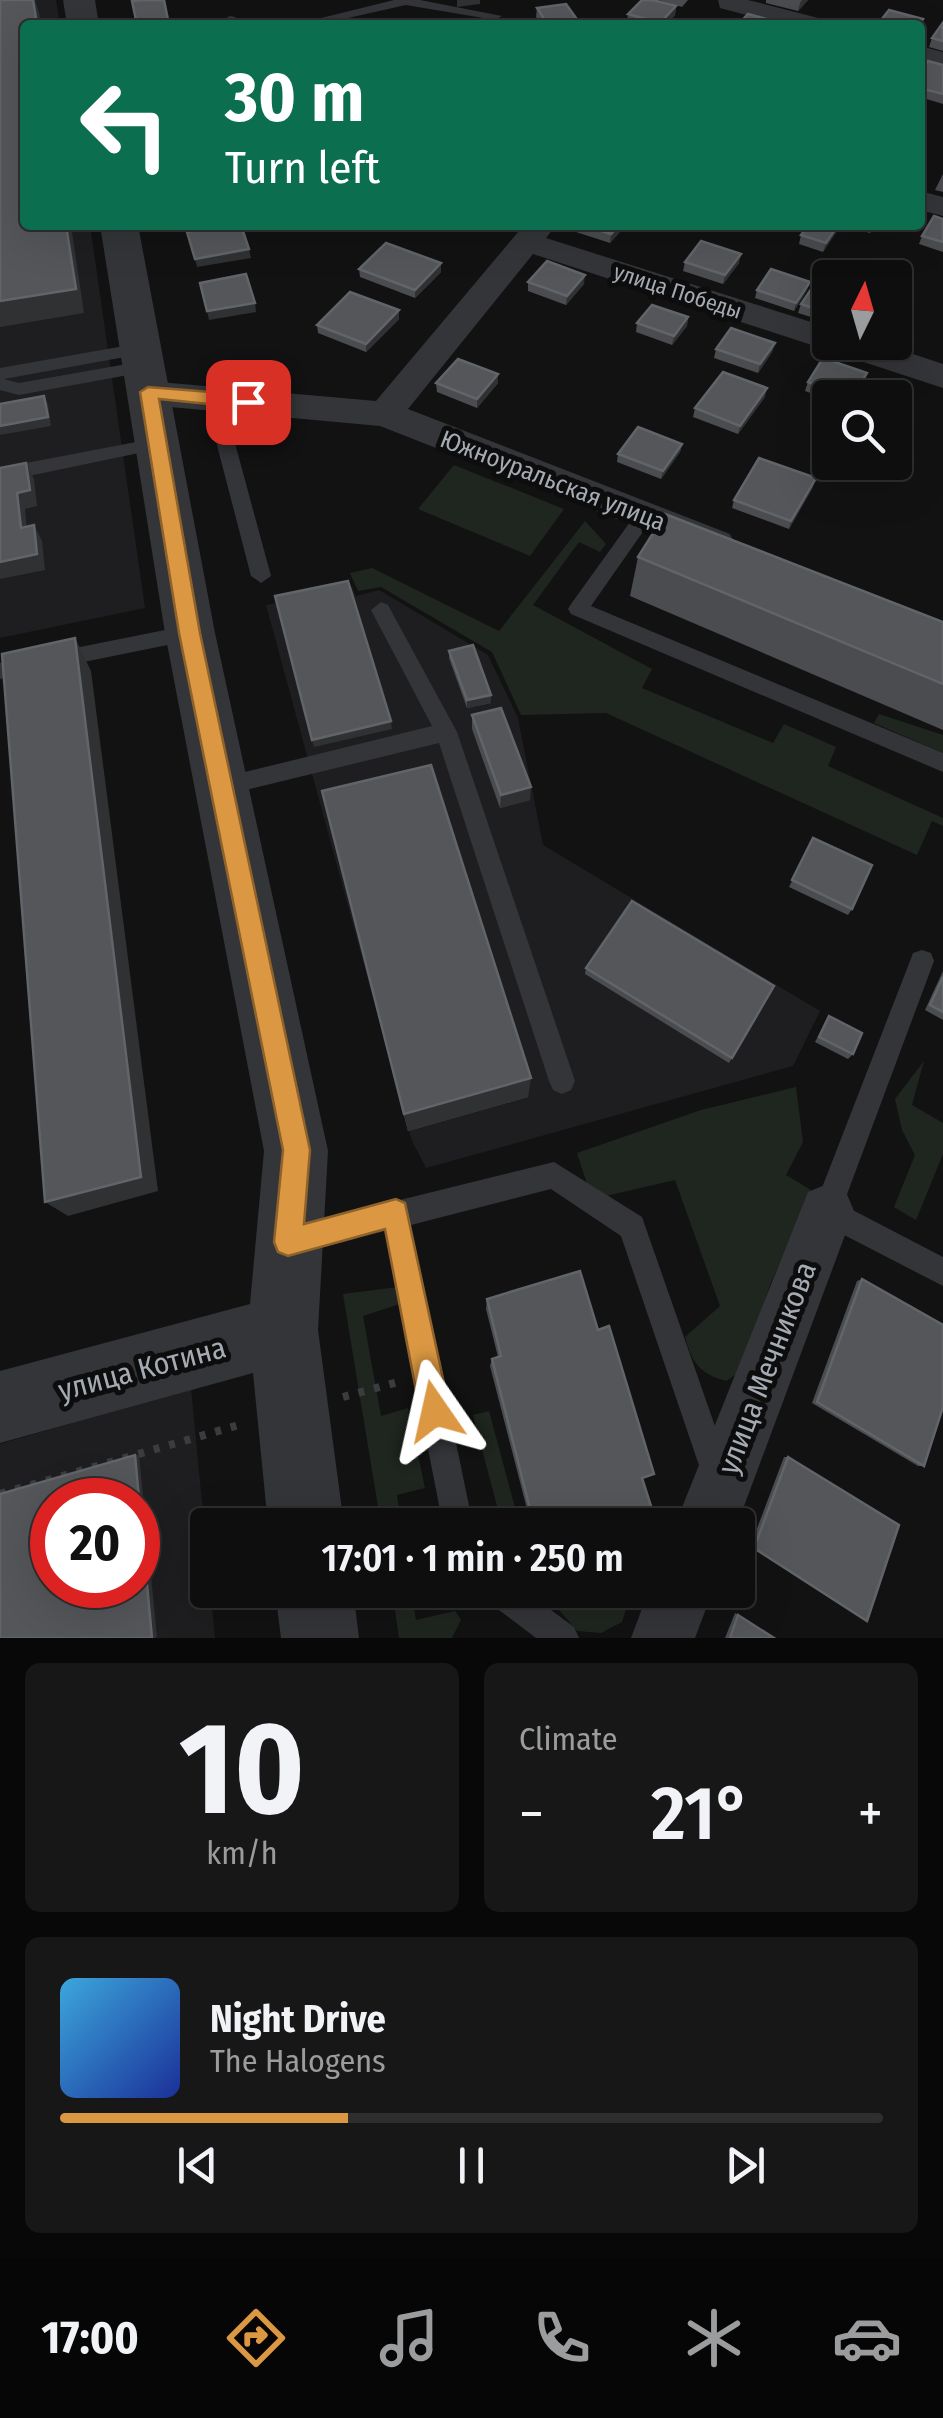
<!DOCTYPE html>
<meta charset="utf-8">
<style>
body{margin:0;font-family:"Fira Sans Condensed",sans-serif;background:#171717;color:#f1f3f6;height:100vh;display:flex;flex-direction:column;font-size:38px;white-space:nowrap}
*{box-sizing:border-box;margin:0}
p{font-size:32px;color:#9b9c9e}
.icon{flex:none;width:55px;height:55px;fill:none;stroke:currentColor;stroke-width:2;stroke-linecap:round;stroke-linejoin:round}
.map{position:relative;height:1638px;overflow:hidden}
.sheet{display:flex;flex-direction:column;gap:25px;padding:25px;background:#080808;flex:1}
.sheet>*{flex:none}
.hud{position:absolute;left:20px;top:20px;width:905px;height:210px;border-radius:10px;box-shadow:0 10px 40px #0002,0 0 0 2px #2e2e2e;background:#0b6e4f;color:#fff;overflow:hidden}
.needle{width:65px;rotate:5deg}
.tools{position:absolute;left:812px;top:260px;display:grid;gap:20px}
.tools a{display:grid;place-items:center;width:100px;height:100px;border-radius:10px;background:#0e0e0e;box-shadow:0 10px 40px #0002,0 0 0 2px #2e2e2e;font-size:50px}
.speed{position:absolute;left:30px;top:1478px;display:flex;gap:20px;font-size:50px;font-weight:700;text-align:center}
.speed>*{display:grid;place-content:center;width:130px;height:130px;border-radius:50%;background:#0e0e0e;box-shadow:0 10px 40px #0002,0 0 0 2px #2e2e2e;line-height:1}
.speed .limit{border:15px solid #d22;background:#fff;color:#111}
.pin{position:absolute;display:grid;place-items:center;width:85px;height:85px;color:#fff;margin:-42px;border-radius:20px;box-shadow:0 5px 15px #0006}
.me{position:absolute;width:110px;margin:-55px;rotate:349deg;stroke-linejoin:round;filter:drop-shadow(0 0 8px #0008)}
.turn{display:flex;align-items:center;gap:35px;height:210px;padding:0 40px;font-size:45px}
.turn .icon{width:130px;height:130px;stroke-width:2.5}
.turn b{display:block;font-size:70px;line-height:85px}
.big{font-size:75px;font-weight:600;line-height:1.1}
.sheet .card{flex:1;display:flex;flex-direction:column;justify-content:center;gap:15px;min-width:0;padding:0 35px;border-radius:15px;background:#171717}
.sheet .dial{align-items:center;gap:0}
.dial b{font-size:130px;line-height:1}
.song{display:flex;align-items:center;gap:30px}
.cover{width:120px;height:120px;border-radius:15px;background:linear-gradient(135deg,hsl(200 70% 55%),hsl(230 70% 35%))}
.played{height:10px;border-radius:5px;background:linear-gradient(90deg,#db9742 35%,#2e2e2e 35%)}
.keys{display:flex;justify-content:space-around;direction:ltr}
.heat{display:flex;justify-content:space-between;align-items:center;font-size:55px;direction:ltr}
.sheet .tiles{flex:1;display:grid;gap:25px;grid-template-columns:1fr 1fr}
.card:last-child{grid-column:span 2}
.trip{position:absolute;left:190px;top:1508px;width:565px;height:100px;border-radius:10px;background:#0e0e0e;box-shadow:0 10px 40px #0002,0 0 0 2px #2e2e2e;font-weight:600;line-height:100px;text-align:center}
.tabs{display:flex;height:160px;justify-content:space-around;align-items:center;background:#060606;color:#9b9c9e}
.tabs .icon{width:70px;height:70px}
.tabs .current{color:#db9742}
.tabs b{font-size:45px;color:#f1f3f6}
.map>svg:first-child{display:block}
.built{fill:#1e1e20;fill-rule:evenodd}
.green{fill:#1f261f}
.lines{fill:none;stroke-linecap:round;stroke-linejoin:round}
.path{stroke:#3a3c3f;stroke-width:8;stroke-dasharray:6 10;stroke-linecap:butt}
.service{fill:#343538;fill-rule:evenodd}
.minor{fill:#343538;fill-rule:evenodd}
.tertiary{fill:#343538;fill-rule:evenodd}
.wall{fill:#4b4c4f}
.shaded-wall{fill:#303133}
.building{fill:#54565a;stroke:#616468;stroke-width:2.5;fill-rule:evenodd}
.route{fill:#db9742;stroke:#8e622b;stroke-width:2.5}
.labels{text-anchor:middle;stroke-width:10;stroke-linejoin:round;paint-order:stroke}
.far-street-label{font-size:22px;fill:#a5abb2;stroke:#0d0d0e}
.street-label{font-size:25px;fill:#a5abb2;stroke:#0d0d0e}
.near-street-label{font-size:30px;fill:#a5abb2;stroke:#0d0d0e}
</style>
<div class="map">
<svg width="943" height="1638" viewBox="0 0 943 1638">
<rect width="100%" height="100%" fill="#121213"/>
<g class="built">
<path d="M0,0H56L60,25H25V225H90L145,608L0,638Z"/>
<path d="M352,587L356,596L379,590L488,655L518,718L543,845L820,1011L793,1066L426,1168L412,1141L266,605Z"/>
<path d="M191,1388L215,1638H0V1444ZM52,1500H138V1585H52Z"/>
</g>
<g class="green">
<path d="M454,465L564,509L530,556L418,509Z"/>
<path d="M585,521L606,544L600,552L579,542L533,605L652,669L642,688L773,743L784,724L836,747L828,766L943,818V826L932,821L917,855L606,713L521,715L492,652L381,587L358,591L350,573L372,568L499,631Z"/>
<path d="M879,714L943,735V753L874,723Z"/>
<path d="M924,1061L912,1105L943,1123V1154L916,1220L894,1207L915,1155L902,1130L895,1099Z"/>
<path d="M796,1087L803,1142L786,1175L811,1190L770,1285L741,1371L726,1381C699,1373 692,1363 685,1337L720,1306L675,1180L606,1196L588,1187L577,1153L701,1110Z"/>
<path d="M398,1287L400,1304L363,1316L381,1416L408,1408L425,1488L397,1495L401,1525H381L343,1294Z"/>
<path d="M489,1411L517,1515L527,1518L529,1525H502L473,1415Z"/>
<path d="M392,1590H411L416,1620L455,1611L461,1620L452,1638H399Z"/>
<path d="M542,1590H632L622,1622L601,1633L577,1631Z"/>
</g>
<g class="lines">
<g class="path">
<path d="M343,1397L398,1382"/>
<path d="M0,1494L239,1425"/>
</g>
<g class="service">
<path d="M394,0H420L502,16L495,20L406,5L317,25H293Z"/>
<path d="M230,16L235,17L240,25H226L223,20Z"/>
<path d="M141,343L149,349L147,353L4,379L19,383L144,361L150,363V371L19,395L0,390V368Z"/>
<path d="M214,393L223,399L271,576L261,583L251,576L205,399Z"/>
<path d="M157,438L163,440V448L0,482V468Z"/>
<path d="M645,509L654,516L591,606L943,753V772L571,614L568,609L571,604L638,511Z"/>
<path d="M381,602L388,605L457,732L575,1081L571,1090L562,1094L553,1090L549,1081L439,743L221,796L213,794L210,787L213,780L221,778L432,726L371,610Z"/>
<path d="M190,625L197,627L200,633L197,639L0,679V663Z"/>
<path d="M922,950L931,953L934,961L843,1205L943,1257V1286L817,1221L813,1211L910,961L913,953Z"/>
<path d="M554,1162L642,1217L731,1472L727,1483L716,1487L705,1483L621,1236L551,1189L411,1225L473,1525H443L385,1231L297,1254L287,1250L283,1240L287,1230L297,1226L395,1198L400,1200Z"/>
<path d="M482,1590H524L574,1627L579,1638H536L487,1601Z"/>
</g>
<g class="minor">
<path d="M718,0H748L822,19L826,25H783L720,8Z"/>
<path d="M920,46L943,52V68L920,62Z"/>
<path d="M920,191L943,197V216L920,210Z"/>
<path d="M524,225H556L546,238L830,328V342H877L943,364V388L533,254L408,409L730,534L735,544L730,554L716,558L380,426L148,405L136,401L131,393L136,385L148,381L376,401Z"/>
<path d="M827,1184L846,1192L854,1211L737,1525H675L808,1192Z"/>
<path d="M649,1590H713L695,1638H631Z"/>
</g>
<g class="tertiary">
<path d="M63,0H95L99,25H67Z"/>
<path d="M100,225H138L215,633L328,1151L318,1330L344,1525H268L253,1373L0,1443V1371L250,1304L264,1151L165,633Z"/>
<path d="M275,1590H353L359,1638H281Z"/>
</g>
</g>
<g class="wall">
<path d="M659,0H688L682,7Z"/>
<path d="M766,0H808L798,11L766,3Z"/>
<path d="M676,6L675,15L665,25H636L627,22L628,14Z"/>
<path d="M537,8L581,25H542L536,17Z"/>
<path d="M943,24V51L929,47L932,38Z"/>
<path d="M943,65V104L920,97V73Z"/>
<path d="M943,174V192L935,190Z"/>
<path d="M943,219V252L919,244L922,236Z"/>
<path d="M573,225H626L610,243L573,231Z"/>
<path d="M808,225H840L823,252L799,244L801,235Z"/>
<path d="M842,225H875L870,233Z"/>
<path d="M685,262L739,263L723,284L683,271Z"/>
<path d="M441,263V272L415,298L360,277L359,269Z"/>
<path d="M528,282L584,284L566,305L528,291Z"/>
<path d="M830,283V307L821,320L798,313L801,304Z"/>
<path d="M757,290H807L794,311L755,298Z"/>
<path d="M399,310V319L366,352L318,333L317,325Z"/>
<path d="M688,317L687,326L672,345L636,332L637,323Z"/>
<path d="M775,343L772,352L758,373L714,358L716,349Z"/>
<path d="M867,373L864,382L854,398H830V400L805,391L808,382Z"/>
<path d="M498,374V383L477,408L437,392L436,383Z"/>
<path d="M765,397L738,434L693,417L695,408Z"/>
<path d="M682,444L680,452L661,479L617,462L618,454Z"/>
<path d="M813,487L789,529L732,508L734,500Z"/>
<path d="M638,557L943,622V730L630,596Z"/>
<path d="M449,651L491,703L467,708L449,658Z"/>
<path d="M472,715L530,800L500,808L472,729Z"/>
<path d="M322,791L528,1097L408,1131Z"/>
<path d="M813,838L852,909L848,915L789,887Z"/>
<path d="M586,968L774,986L729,1063L585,974Z"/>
<path d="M943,971V1020L925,1010Z"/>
<path d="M829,1016L853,1054L848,1059L815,1042Z"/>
<path d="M862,1279L924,1466H918L812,1403L857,1281Z"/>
<path d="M487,1299L642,1478L657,1525H546L542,1509L531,1513L527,1509L490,1366L492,1359L498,1357L486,1309Z"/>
<path d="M784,1457H788L867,1621L750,1547Z"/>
<path d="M735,1613L774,1638H725Z"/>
</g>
<g class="shaded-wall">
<path d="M33,0H35L39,13L41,25H37Z"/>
<path d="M457,0H480V4L457,7Z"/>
<path d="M802,0H808L798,11L800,3Z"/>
<path d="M676,6L675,15L665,25H659L660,23Z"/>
<path d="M66,225H71L84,313L0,327V301Z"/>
<path d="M619,225H626L610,243L611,234Z"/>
<path d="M838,225H840L838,230L823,252L826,243Z"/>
<path d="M249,249L251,258L197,267L195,259Z"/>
<path d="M741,254L739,263L723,284L725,275Z"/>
<path d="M441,263V272L415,298V290Z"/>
<path d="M585,275L584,284L566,305L567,296Z"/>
<path d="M810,282L807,290L794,311L796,303Z"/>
<path d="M255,303L256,312L209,320L207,311Z"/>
<path d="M399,310V319L366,352V344Z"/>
<path d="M688,317L687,326L672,345L674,336Z"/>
<path d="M775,343L772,352L758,373L760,364Z"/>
<path d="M498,374V383L477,408V399Z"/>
<path d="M767,388L765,397L738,434L740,426Z"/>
<path d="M44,396L48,404L51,426L0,435V426Z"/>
<path d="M682,444L680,452L661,479L663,471Z"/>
<path d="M26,463L34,479L37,506L25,509L28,544L21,528L17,493Z"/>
<path d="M816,478L813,487L789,529L791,521Z"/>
<path d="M34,525L42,541L45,570L0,579V562Z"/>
<path d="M75,638L91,671L158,1191L68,1216L45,1202Z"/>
<path d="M491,695V703L467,708V700Z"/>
<path d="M391,721L392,729L314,747L312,740Z"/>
<path d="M531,787L530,800L500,808L501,795Z"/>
<path d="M531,1078L528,1097L408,1131L404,1114Z"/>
<path d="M135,1455H139L157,1637L155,1638H152Z"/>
</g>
<g class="building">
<path d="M0,0H33L37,25H25V225H66L76,289L0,301Z"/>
<path d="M144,0H164L169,25H137L132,1Z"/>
<path d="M642,0H653L676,6L660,23L628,14Z"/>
<path d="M566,4L581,25H548L537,8Z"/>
<path d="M889,10L923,19L919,25L878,24Z"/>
<path d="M748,14L781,23L779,25H738Z"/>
<path d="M942,24L943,41L932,38Z"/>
<path d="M928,61L943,65V94L920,88V73Z"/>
<path d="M934,216L943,219V242L922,236Z"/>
<path d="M226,225H241L249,249L195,259L187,232Z"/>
<path d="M583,225H619L611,234Z"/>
<path d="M808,225H838L826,243L801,235Z"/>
<path d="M701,241L741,254L725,275L685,262Z"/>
<path d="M386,243L441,263L415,290L359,269Z"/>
<path d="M547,261L585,275L567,296L528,282Z"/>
<path d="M771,269L810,282L796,303L757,290Z"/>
<path d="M246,274L255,303L207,311L200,283Z"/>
<path d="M818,279L830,283V302L824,312L801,304Z"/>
<path d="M350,292L399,310L366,344L317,325Z"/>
<path d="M652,305L688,317L674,336L637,323Z"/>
<path d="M731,328L775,343L760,364L716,349Z"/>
<path d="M823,358L867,373L852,398L808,382Z"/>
<path d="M458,359L498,374L477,399L436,383Z"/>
<path d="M723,372L767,388L740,426L695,408Z"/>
<path d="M44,396L48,417L0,426V404Z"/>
<path d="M638,427L682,444L663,471L618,454Z"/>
<path d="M759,458L816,478L791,521L734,500Z"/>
<path d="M26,463L30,490L17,493L21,528L34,525L37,554L0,562V468Z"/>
<path d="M665,514L943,622V684L638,557Z"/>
<path d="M348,581L391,721L312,740L275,596Z"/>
<path d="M75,638L141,1177L45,1202L2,654Z"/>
<path d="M473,645L491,695L467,700L449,651Z"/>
<path d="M501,708L531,787L501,795L472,715Z"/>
<path d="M431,765L531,1078L404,1114L322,791Z"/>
<path d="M813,838L872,865L852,909L792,880Z"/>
<path d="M632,901L774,986L732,1058L586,968Z"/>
<path d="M943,977V1012L930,1005Z"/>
<path d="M829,1016L862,1033L853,1054L819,1037Z"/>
<path d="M580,1271L598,1330L609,1326L654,1474L642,1478L657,1525H550L546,1508L531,1513L492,1359L501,1356L487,1299Z"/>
<path d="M862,1279L943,1325V1407L924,1466L817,1402Z"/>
<path d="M135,1455L152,1638H0V1494ZM52,1500H138V1585H52Z"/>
<path d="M788,1457L899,1525L867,1621L754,1548Z"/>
<path d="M738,1615L774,1638H730Z"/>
</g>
<path class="route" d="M148,387L248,395L257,402L248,408L159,399L200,633L310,1150L304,1224L396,1199L405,1203L450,1411L446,1422L435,1426L425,1422L420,1411L385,1229L288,1256L278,1252L274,1242L283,1150L179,633L140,392Z"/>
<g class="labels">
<g class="far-street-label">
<text transform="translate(678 291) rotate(18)" y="8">улица Победы</text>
</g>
<g class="street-label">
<text transform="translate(553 480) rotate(21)" y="9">Южноуральская улица</text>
</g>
<g class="near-street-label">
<text transform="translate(767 1368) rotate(-69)" y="10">улица Мечникова</text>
<text transform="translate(142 1369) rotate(-15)" y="10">улица Котина</text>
</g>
</g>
</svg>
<div class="tools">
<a><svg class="needle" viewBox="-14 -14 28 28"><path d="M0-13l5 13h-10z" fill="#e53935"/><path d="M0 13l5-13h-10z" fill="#9b9c9e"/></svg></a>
<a><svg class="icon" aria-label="search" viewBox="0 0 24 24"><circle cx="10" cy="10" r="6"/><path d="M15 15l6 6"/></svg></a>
</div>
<div class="speed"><div class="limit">20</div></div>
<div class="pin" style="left:248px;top:402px;background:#d93025"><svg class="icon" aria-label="arrive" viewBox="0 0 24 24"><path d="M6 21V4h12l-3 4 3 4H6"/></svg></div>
<svg class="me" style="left:435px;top:1411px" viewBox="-20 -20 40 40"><path d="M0-17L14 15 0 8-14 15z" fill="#db9742" stroke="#fff" stroke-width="4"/></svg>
<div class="trip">17:01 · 1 min · 250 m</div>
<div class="hud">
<div class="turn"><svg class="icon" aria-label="left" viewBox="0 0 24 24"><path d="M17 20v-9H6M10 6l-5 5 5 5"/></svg><div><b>30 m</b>Turn left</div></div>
</div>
</div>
<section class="sheet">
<div class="tiles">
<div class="card dial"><b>10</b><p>km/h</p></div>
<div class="card"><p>Climate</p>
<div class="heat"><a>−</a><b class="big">21°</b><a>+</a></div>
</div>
<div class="card">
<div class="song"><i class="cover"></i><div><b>Night Drive</b><p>The Halogens</p></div></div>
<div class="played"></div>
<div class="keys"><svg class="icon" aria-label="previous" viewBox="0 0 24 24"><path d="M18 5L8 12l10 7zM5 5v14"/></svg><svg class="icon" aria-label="pause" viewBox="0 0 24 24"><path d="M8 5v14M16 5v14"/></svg><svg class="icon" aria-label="next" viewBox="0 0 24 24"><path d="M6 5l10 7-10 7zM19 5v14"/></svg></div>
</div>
</div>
</section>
<nav class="tabs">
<b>17:00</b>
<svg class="icon current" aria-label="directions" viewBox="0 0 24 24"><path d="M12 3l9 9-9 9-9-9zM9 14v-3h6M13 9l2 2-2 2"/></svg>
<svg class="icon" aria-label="music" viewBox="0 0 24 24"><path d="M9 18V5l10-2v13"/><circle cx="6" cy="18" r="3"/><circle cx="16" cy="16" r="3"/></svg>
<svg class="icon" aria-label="phone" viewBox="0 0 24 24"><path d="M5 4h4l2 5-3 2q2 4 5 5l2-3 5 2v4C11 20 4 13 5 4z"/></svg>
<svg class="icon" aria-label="climate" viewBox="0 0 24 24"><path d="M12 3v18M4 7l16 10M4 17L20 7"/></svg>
<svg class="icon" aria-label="car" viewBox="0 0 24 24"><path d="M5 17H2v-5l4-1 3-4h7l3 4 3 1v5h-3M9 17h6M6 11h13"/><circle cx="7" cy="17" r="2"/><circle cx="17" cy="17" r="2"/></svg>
</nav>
